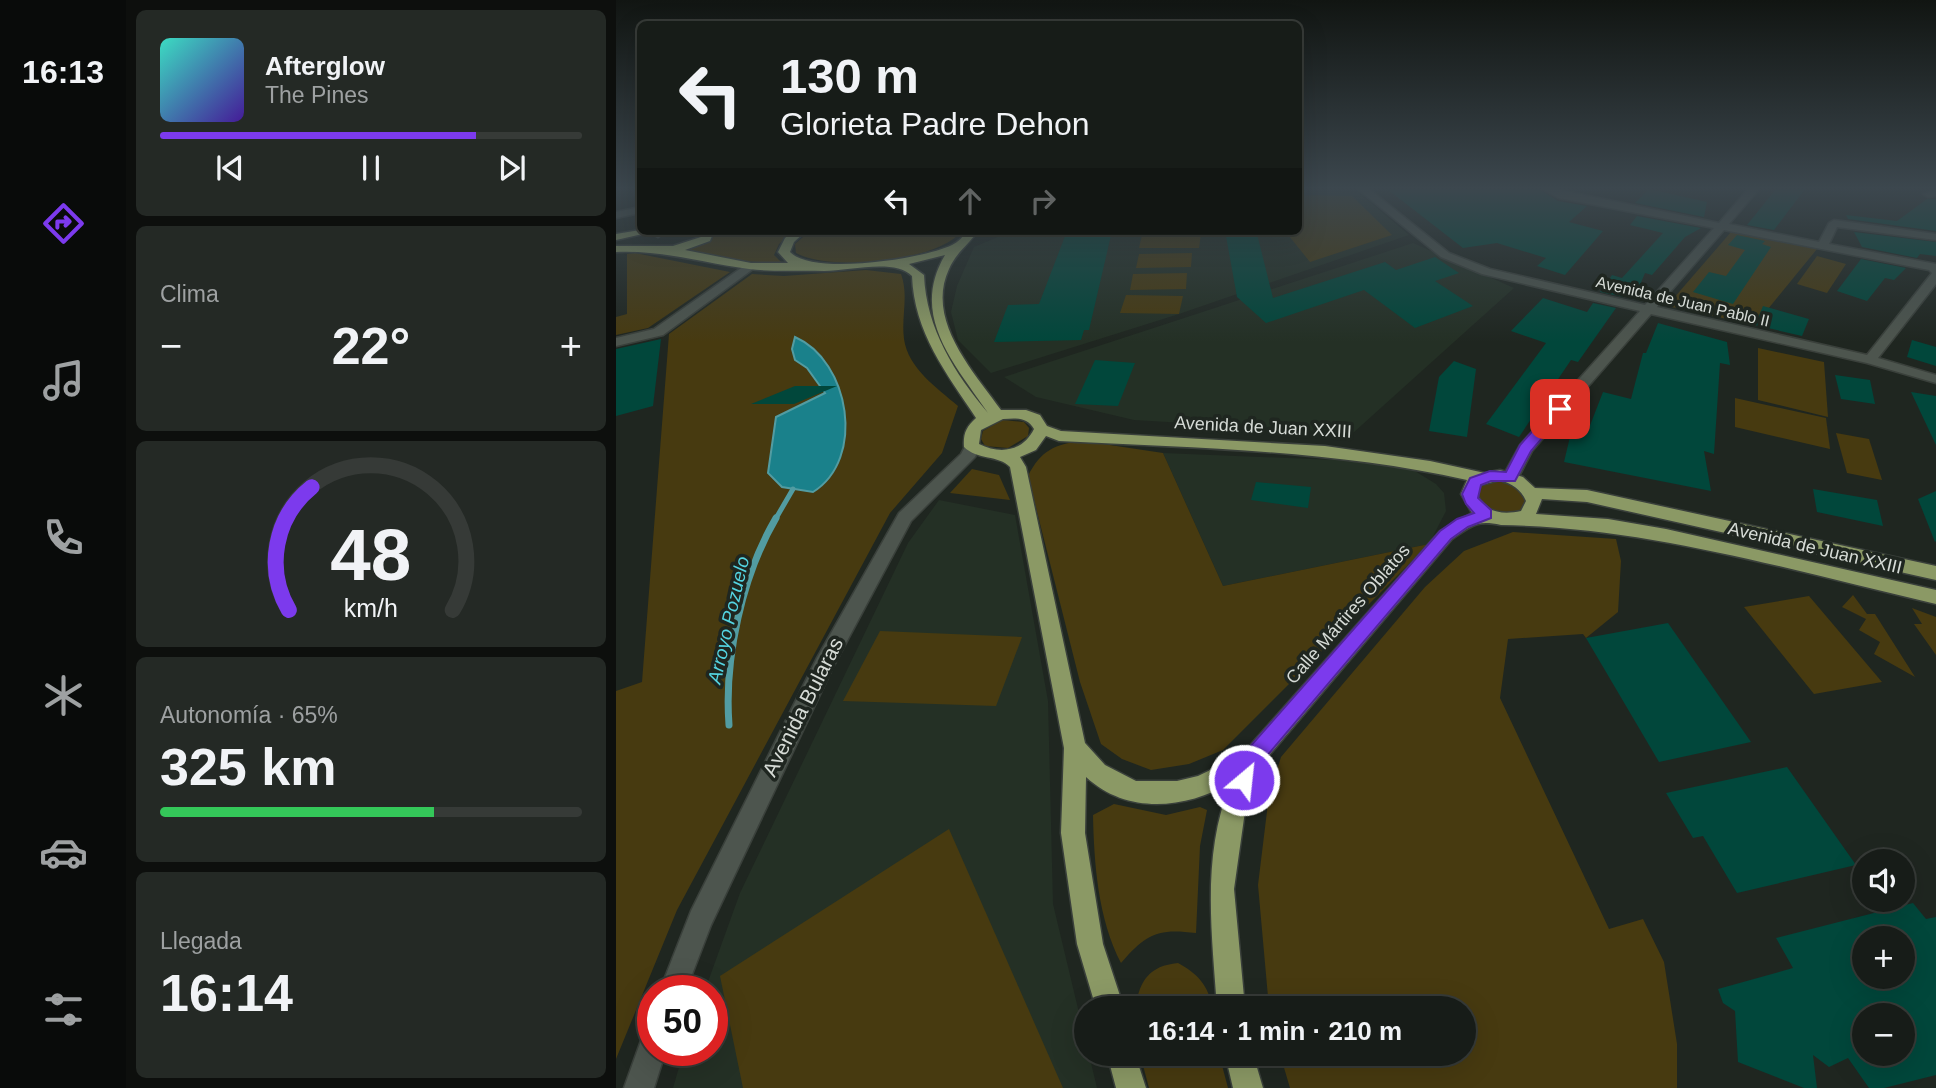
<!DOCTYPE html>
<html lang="es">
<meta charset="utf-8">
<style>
body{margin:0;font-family:Helvetica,sans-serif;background:#242925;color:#f1f3f6;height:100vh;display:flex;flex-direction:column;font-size:26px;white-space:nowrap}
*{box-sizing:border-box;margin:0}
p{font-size:23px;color:#9ea1a2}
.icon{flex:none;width:38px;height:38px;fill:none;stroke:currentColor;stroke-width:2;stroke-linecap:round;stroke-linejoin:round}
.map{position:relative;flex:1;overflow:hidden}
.panel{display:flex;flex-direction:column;gap:10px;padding:10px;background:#0d0f0d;width:490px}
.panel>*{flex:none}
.hud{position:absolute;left:21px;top:21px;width:665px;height:214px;border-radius:10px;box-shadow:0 7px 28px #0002,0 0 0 2px #363a37;background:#171c18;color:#f1f3f6;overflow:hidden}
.buttons{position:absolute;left:1236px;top:849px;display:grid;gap:14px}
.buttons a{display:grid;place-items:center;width:63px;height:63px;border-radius:50%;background:#171c18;box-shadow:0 7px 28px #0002,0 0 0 2px #363a37;font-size:35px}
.speed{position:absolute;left:21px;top:975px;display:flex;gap:14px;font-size:35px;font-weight:700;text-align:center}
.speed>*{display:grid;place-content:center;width:91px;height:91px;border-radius:50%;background:#171c18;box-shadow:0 7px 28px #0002,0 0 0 2px #363a37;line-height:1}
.speed .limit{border:10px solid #d22;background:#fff;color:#111}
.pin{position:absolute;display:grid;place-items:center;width:60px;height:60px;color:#fff;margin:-30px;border-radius:14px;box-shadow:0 4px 10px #0006}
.me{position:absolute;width:77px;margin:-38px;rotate:28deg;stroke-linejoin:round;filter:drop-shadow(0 0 5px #0008)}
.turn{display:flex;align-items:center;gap:24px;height:147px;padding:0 28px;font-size:32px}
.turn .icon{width:91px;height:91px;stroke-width:2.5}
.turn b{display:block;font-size:49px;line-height:60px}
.lanes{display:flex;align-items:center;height:66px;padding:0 28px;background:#0003;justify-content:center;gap:35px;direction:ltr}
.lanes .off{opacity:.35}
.big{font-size:52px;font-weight:700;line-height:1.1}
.panel .widget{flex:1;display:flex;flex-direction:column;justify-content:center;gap:10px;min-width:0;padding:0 24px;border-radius:10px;background:#242925}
.panel .dial{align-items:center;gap:0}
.dial svg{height:182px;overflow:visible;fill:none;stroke:#363a37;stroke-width:7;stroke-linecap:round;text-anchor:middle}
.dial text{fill:#f1f3f6;stroke:none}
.song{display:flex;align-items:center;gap:21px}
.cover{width:84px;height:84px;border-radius:10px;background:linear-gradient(135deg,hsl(170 70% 55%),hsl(260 70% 35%))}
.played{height:7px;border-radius:4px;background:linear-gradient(90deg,#7c3aed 75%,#363a37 75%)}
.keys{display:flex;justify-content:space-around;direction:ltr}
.heat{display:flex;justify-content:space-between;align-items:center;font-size:38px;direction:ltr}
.charge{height:10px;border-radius:5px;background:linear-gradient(90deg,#34c759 65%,#363a37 0)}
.trip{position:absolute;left:458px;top:996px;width:402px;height:70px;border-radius:35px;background:#171c18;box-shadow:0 7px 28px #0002,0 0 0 2px #363a37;font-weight:700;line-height:70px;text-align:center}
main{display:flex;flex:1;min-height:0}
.menu{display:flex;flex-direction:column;width:126px;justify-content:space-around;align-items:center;background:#090b0a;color:#9ea1a2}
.menu .icon{width:49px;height:49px}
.menu .active{color:#7c3aed}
.menu b{font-size:32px;color:#f1f3f6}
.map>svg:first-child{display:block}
.built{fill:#243025}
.green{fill:#473a10}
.water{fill:#1a818b;stroke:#529ca2;stroke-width:2}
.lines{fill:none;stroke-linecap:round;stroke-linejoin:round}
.stream-far1{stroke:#529ca2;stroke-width:5}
.stream{stroke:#529ca2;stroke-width:7}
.building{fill:#01473b;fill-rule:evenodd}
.minor-casing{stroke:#3a403b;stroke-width:3}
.major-casing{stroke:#3a403b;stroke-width:3}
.minor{fill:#4d554e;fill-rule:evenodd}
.major{fill:#8b9965;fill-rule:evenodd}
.route{fill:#7c3aed;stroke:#51269a;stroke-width:2}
.labels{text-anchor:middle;stroke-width:7;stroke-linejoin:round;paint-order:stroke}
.far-street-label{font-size:16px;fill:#d6dbd6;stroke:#1f2620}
.street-label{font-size:18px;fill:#d6dbd6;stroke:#1f2620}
.water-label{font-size:19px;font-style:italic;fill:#54d4e1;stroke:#1f2620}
.near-street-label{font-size:21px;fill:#d6dbd6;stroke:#1f2620}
</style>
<main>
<nav class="menu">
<b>16:13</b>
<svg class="icon active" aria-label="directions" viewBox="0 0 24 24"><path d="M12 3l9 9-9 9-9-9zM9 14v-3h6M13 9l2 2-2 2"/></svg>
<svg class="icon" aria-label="music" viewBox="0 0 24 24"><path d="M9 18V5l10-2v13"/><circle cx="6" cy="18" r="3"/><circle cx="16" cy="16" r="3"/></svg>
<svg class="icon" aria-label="phone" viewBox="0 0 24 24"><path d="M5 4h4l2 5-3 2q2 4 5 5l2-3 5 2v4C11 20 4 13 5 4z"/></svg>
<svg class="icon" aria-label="climate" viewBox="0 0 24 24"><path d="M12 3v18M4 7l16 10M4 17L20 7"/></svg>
<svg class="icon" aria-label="car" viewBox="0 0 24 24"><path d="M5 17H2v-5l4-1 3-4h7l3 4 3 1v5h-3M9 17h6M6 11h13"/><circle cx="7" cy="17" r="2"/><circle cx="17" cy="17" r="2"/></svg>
<svg class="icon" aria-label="filters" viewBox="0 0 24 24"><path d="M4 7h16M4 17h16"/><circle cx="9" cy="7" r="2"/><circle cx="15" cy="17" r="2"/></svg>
</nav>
<section class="panel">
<div class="widget">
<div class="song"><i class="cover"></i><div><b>Afterglow</b><p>The Pines</p></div></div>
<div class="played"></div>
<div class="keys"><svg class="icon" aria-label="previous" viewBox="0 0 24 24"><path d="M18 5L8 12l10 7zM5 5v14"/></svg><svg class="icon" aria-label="pause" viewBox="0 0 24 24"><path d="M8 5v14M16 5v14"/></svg><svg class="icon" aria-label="next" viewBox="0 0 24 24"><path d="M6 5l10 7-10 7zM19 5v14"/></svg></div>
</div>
<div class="widget"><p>Clima</p>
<div class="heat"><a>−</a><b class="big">22°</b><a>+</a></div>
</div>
<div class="widget dial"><svg viewBox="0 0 100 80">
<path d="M14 69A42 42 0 1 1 86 69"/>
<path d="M14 69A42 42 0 0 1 24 15" stroke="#7c3aed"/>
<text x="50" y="56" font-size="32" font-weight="700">48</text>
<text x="50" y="72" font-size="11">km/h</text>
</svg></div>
<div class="widget"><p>Autonomía · 65%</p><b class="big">325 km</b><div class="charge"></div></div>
<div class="widget"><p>Llegada</p><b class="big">16:14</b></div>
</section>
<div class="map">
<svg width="1320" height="1088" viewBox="0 0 1320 1088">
<rect width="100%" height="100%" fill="#1f2620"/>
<g class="built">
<path d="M683,191L743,193L793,235L563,314L375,373L342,340L335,312L341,286L358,247L382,237L387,231H682Z"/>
<path d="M797,243L898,288L737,433L518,420L420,397L388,377Z"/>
<path d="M547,453L719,460L794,468L820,484L828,493L830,511L813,544L607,586Z"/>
<path d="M323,500L399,515L432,701L437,904L481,1088H57L68,1050H96V990H89L124,893L292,543Z"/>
</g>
<g class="green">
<path d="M683,195L736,196L776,235L694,262L669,231H682Z"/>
<path d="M101,231H177L163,244L158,255L166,263L122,261L70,251L91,242Z"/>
<path d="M194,231H346C321,262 214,272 180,253L179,244Z"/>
<path d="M1115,232L1201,249L1139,325L1051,306Z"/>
<path d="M585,234L583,248H523L526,235Z"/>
<path d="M19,253L114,272L32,328L0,335V317L11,314V254Z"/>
<path d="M576,253L575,267L520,268L523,254Z"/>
<path d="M1201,256L1230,264L1211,293L1181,284Z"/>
<path d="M250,270L285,274C293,296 285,316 288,339C292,368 321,388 342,406L326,453L274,513L61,910L0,1059V691L26,682L53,334L136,274L168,276Z"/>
<path d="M571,273L570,289L514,290L517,274Z"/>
<path d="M510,295L567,296L563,314L504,313Z"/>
<path d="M1142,348L1208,362L1212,417L1142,400Z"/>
<path d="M1119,398L1210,418L1214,449L1119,427Z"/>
<path d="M386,420L408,422L413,428L412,436L392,448L369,446L365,439L367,431Z"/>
<path d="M1220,433L1253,439L1266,480L1231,473Z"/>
<path d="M467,441L547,453L607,586L813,544L607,750L573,764L535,770L506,759L485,744L464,682L412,476C425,450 439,444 467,441Z"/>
<path d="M356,469L383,475L394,500L334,493Z"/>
<path d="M884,479L897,483L912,499L905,512L880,513L863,503L860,489L862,485Z"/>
<path d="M897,532L1000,539L1005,561L1002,612L970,638L967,634L892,639L884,698L993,929L1027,919L1048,962L1061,1044V1088H674L664,1054H849V1008H653L642,885L653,795L665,757L809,587L848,551Z"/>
<path d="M1237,595L1251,614H1259L1299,677L1258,654L1264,642L1243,630L1250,619L1226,607Z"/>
<path d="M1193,596L1266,682L1198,694L1128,607Z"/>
<path d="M1296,608L1320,617V655L1298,624H1306Z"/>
<path d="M264,631L406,637L380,706L227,701Z"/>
<path d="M498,804L550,815L584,807L591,810L584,846L580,933C541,928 530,934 505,963C482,919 478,864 477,815Z"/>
<path d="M333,829L447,1088H127L104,976Z"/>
<path d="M562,963C581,973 593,986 596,1008H519C524,980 533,966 562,963Z"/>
<path d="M524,1054H603L612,1088H533Z"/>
</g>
<path class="water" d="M179,337C234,361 250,459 197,492L166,487L152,473L160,417L209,393L191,368L179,360L176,349Z"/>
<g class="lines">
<path class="stream-far1" d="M159,520L177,489"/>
<path class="stream" d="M113,725C108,658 126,576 160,518"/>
</g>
<g class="building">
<path d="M771,189H923L942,201L971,206L953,222L987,231L949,275L921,266L930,258L881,243L847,248Z"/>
<path d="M1033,189L1091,202L1088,217L1019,203Z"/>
<path d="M1160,189H1189L1158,230L1131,225Z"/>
<path d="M1311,199H1320V231L1232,219L1230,215L1281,221Z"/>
<path d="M1021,216L1085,228L1069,237L1036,275L1029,273L1021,292L1013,290L1008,297L984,292L996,275L1006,278L1047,233L1014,225Z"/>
<path d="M451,231H496L473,330H468L465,340L378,342L392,305L423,304Z"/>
<path d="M1238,232L1320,242V256L1304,254L1301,258L1246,247Z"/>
<path d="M641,234L657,298L769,262L780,270L819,257L843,273L819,281L857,306L799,328L748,290L650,323L621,297L610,236Z"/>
<path d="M1121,235L1149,241L1146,244L1155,247L1117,304L1077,292L1093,272L1110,276L1129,250L1112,245Z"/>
<path d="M1245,259L1290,268L1278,280L1269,278L1251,301L1221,291Z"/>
<path d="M927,298L971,312L977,303L1000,308L962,362L955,360L903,437L870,424L930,343L895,331Z"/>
<path d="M1147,306L1193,319L1186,336L1139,325Z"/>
<path d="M1042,323L1111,342L1114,365L1104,363L1098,454L1088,451L1095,491L948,462L957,424L973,428L987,392L1015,399L1027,353H1030Z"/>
<path d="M45,339L37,406L0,416V349Z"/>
<path d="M1296,340L1320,347V366L1291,357Z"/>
<path d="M479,360L519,363L502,406L459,404Z"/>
<path d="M838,361L860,369L851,437L813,431L823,377Z"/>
<path d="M1219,375L1254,380L1259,404L1225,399Z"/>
<path d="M179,386H221L178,404H135Z"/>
<path d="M1295,392L1320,396V445Z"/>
<path d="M640,482L695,487L692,508L635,500Z"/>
<path d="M1197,489L1261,500L1267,526L1201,512Z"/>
<path d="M1320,491V541L1319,542L1302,499Z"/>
<path d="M1052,623L1135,742L1043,762L970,638Z"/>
<path d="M1171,767L1240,865L1121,893L1087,836L1077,838L1050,793Z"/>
<path d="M1297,903L1310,919L1320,917V1075L1268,1088H1253L1232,1058L1213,1067L1197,1055L1201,1088H1188L1122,1062L1119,1011L1107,1003L1102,989L1177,968L1160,938ZM1248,938H1286V976H1248ZM1248,1015H1286V1054H1248Z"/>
</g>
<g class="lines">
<defs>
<g id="minor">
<path d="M742,189H753L833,253L874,269L1029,305L1098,228L943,198L926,189H939L1103,223L1132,189H1143L1113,224L1203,242L1213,223L1218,220L1320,234V240L1221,227L1213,244L1320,264V284L1262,358L1320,375V383L1251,363L1035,314L916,451L900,482H888L886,478L904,445L1024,311L866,274L825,257ZM1108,230L1313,270L1316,273L1251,355L1041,307Z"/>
<path d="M1320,190V196L1312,197L1307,194Z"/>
<path d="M24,207V213L0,218V212Z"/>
<path d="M39,231H51L42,237L37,234Z"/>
<path d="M131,264L141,266L47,335L0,346V338L38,329Z"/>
<path d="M356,442L364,447L359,457L295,521L216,669L95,925L70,990H44L75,911L201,658L283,513L345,454L351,443Z"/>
<path d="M37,1031V1050H50L38,1088H8L27,1035Z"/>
</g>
<g id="major">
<path d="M24,230L40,231L0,240V234Z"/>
<path d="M88,231H98L94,241L69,250L135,263H172L162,252L169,238L178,231H190L178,242L174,252C196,276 307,259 336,245C342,242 347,237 351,231H362C352,245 340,253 333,269C309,320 358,372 385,410H410L424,415L431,426L445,431L709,446L814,461L869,473L884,470L907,477L919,488L971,490L1320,566V580L971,502L926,499L920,514L992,519L1050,529L1320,590V604C1177,571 1033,527 885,525C861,520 856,525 836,539L645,765L630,804L618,889L629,1008H601C596,934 585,854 615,783C569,809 511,815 470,777L469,833L487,944L508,1008H480L461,944L445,833L448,748L394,467C383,455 361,460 348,447C347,434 350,427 360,418C330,373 298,332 296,276C279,258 232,271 208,271C184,270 157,272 133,269C87,263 47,250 0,252V246H57L85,237ZM329,255C293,316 339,364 372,413C339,374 310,328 308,275L293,264ZM387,419C401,418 411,417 418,429C407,451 385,455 363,444L365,430ZM430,436L443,441C580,448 717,450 851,480L845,494L856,513L824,531L630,750L613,761L582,776L561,781H520L489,765L469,743L410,467L404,457L420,450ZM884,480C896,484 905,489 910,501L905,511C887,515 869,513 861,494L865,485Z"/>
<path d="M491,1054H519L530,1088H500Z"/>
<path d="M609,1054H637L647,1088H617Z"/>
</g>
</defs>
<use href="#minor" class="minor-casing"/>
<use href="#major" class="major-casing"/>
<use href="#minor" class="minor"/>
<use href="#major" class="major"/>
</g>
<linearGradient id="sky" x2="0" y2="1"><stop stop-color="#111512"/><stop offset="0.55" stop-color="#3c474e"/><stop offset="1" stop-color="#3c474e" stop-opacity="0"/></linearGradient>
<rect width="1320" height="342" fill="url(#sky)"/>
<path class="route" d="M939,406L951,409L915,451L899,481H875L865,485L862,498L875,510V518L852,527L835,539L645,763L635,787L628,790L620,787L617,780L631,750L824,531L841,519L858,513L850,504L846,494L854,478L874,471L890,472L904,445Z"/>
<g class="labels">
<g class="far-street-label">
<text transform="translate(1067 301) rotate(13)" y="6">Avenida de Juan Pablo II</text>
</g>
<g class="street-label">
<text transform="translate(647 427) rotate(3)" y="6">Avenida de Juan XXIII</text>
<text transform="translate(1199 548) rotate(13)" y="6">Avenida de Juan XXIII</text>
<text transform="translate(732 614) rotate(-49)" y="6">Calle Mártires Oblatos</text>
</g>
<g class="water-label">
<text transform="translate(112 620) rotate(-77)" y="7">Arroyo Pozuelo</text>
</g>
<g class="near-street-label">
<text transform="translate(187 707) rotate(-63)" y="7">Avenida Bularas</text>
</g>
</g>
</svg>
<div class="buttons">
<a><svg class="icon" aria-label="sound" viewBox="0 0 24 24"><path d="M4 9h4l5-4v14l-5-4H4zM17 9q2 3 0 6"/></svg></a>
<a>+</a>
<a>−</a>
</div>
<div class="speed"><div class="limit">50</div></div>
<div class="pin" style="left:944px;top:409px;background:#d93025"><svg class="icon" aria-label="arrive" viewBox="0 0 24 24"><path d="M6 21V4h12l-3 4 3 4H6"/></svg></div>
<svg class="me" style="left:628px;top:780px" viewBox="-20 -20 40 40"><circle r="17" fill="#7c3aed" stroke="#fff" stroke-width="3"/><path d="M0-11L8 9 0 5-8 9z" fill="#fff"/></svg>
<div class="trip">16:14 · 1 min · 210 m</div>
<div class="hud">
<div class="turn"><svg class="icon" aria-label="left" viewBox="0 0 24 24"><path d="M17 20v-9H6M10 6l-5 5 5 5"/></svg><div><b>130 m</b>Glorieta Padre Dehon</div></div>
<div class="lanes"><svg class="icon" aria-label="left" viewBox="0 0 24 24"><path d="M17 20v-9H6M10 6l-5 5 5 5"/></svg><svg class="icon off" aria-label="ahead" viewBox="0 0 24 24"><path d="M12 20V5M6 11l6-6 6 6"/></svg><svg class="icon off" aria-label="right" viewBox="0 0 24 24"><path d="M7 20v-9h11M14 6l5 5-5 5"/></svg></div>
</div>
</div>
</main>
